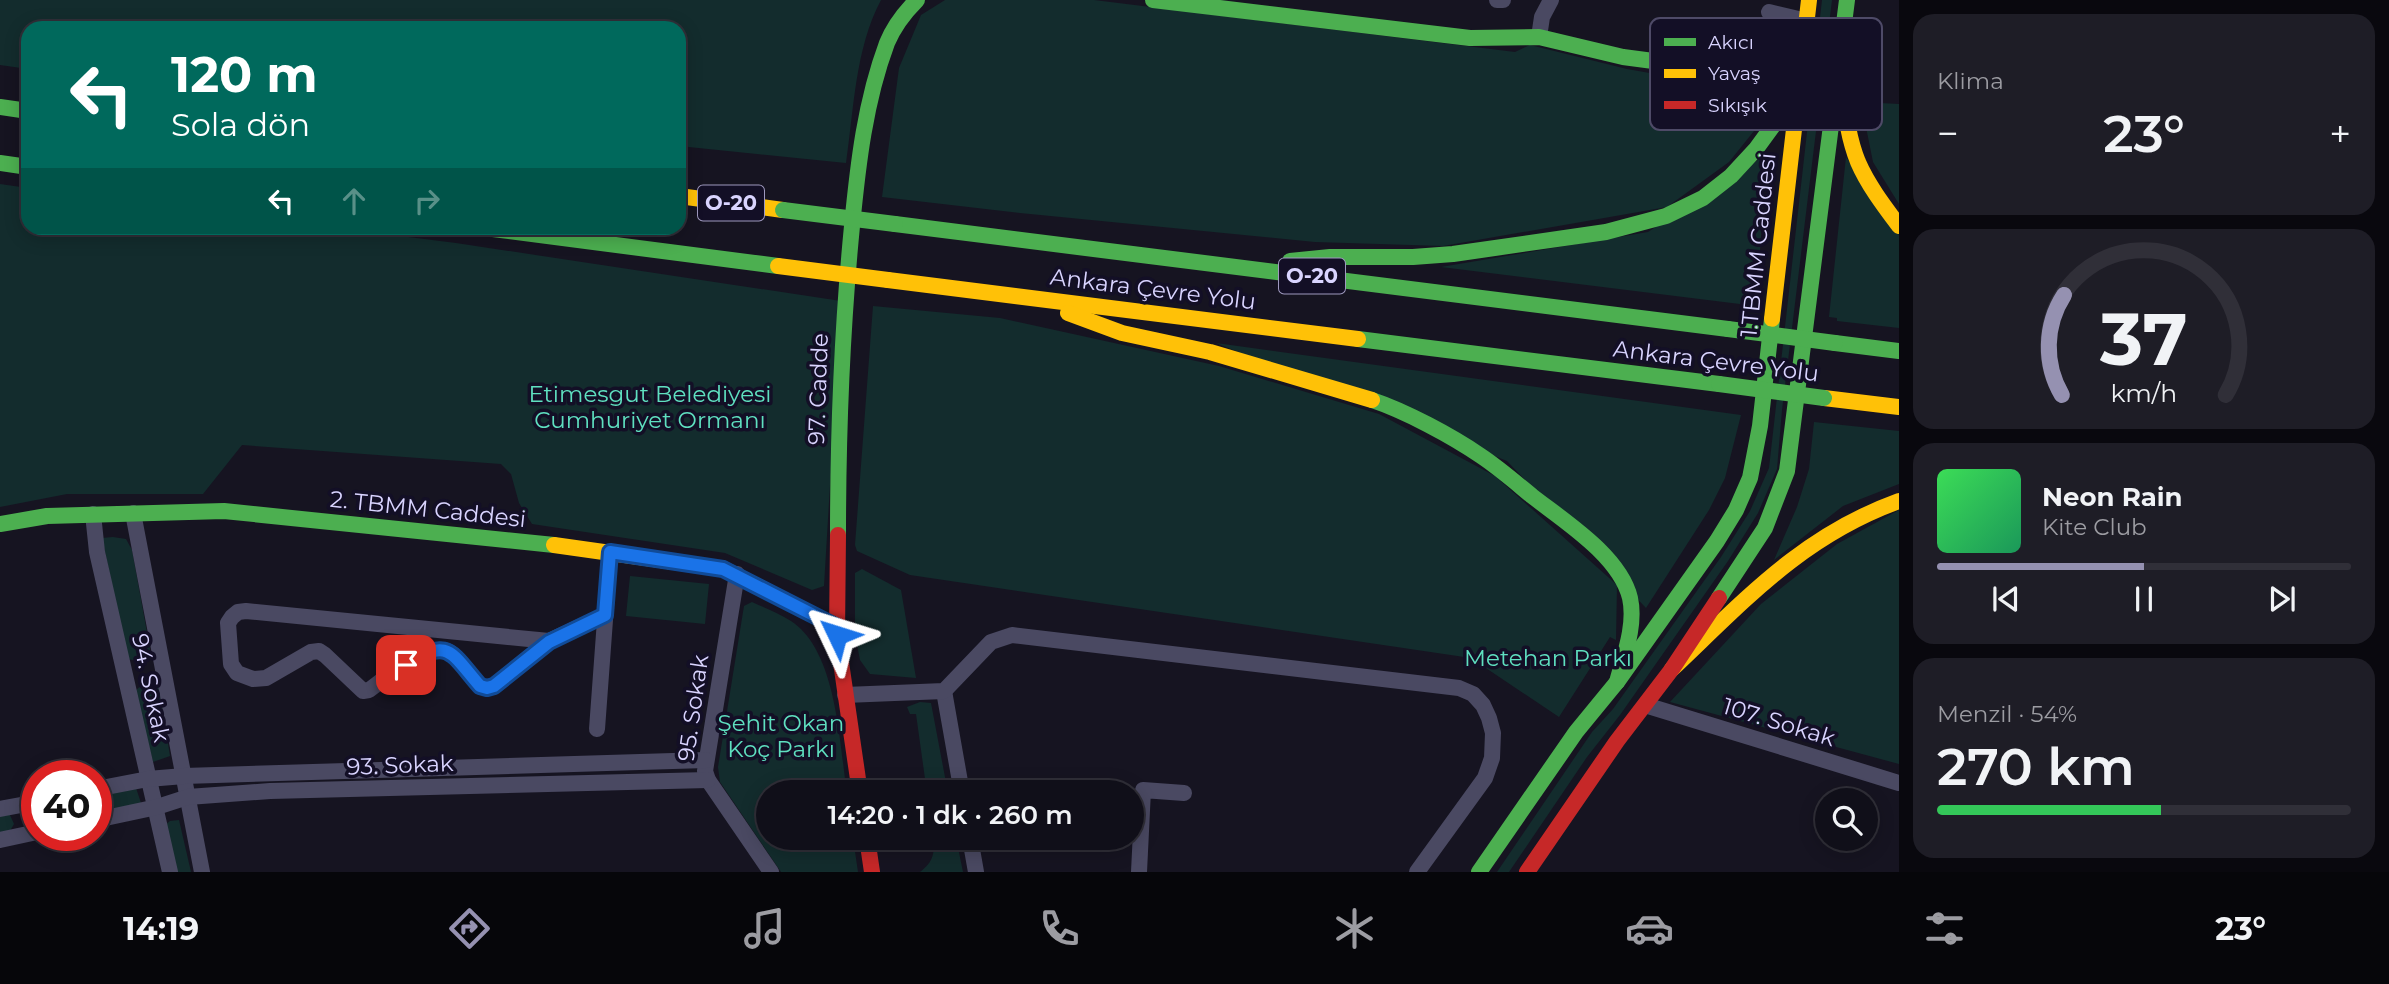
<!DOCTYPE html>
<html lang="tr">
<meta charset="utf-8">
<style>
body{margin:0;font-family:Montserrat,sans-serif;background:#1e1d26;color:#f1f3f6;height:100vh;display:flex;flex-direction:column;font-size:26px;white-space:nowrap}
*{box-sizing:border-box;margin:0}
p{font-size:23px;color:#9c9ca2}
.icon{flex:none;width:38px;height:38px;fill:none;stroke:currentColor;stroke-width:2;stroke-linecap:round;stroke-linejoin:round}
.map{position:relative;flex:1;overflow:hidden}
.sheet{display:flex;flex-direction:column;gap:14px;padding:14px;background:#09080e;width:490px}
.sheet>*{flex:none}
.hud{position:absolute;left:21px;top:21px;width:665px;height:214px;border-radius:21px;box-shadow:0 4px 18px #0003,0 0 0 2px #302f38;background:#00695c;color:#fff;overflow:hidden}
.fabs{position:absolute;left:1815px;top:788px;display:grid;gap:14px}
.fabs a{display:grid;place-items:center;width:63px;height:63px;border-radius:50%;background:#100f19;box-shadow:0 4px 18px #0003,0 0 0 2px #302f38;font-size:35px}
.speed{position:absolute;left:21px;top:760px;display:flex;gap:14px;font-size:35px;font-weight:700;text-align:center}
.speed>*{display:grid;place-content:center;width:91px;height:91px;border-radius:50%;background:#100f19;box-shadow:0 4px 18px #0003,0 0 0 2px #302f38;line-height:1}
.speed .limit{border:10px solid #d22;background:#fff;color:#111}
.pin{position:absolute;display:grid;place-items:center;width:60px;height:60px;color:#fff;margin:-30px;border-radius:14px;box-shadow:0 4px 10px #0006}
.me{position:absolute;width:77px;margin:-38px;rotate:311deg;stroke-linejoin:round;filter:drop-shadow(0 0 5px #0008)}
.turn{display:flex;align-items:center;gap:24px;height:147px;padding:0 35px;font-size:32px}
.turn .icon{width:91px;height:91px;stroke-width:2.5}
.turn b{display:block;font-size:49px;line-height:60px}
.lanes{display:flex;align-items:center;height:66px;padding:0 35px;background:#0003;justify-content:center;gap:35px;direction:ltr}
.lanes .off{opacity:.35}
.big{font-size:52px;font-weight:600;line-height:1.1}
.sheet .widget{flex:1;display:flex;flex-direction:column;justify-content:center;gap:10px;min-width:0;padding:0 24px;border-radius:21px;background:#1e1d26}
.sheet .dial{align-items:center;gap:0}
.dial svg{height:182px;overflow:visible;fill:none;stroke:#302f38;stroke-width:7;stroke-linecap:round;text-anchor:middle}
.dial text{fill:#f1f3f6;stroke:none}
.song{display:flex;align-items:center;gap:21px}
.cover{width:84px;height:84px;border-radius:10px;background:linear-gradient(135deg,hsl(130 70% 55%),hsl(150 70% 35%))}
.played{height:7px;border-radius:4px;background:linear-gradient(90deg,#9591b1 50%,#302f38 50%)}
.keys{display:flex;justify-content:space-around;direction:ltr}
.heat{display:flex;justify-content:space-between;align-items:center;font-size:38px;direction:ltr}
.charge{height:10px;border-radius:5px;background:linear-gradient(90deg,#34c759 54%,#302f38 0)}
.trip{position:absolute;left:756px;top:780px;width:388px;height:70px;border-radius:35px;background:#100f19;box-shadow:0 4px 18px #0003,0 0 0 2px #302f38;font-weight:600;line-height:70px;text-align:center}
.tab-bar{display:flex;height:112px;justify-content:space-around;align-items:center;background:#06060a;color:#9c9ca2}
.tab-bar .icon{width:49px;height:49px}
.tab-bar .on{color:#9591b1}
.tab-bar b{font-size:32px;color:#f1f3f6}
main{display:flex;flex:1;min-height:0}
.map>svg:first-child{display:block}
.green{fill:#132c2d}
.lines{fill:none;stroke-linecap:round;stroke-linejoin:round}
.street{stroke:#4a4962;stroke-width:16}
.fast{stroke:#4caf50;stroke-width:16}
.slow{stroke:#ffc107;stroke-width:16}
.jam{stroke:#c62828;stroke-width:16}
.fast-bridge{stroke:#4caf50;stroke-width:16}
.slow-bridge{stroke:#ffc107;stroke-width:16}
.route-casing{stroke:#114b97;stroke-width:18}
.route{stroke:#1a73e8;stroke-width:12}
.labels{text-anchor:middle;stroke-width:7;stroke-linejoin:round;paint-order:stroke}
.shield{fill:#130f26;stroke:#9e99be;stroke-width:2}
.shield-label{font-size:21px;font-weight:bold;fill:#d9d4ff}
.street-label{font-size:23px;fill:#d9d4ff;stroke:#130f26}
.park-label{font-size:23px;fill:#5fe0c0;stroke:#130f26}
.key{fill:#130f26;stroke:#4e4a67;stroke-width:2}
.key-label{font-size:19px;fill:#d9d4ff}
</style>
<main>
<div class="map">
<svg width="1899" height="872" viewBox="0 0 1899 872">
<rect width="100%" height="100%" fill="#161421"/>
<g class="green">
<path d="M0,0H881C855,49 854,109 846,163L679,146V28H28V69L0,65Z"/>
<path d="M945,0H1094L1515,52L1530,45L1627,69L1762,93L1761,113L1754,131L1729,162L1667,207L1443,246L1315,242L1020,213L882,197L899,68L921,15Z"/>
<path d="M1822,0H1832L1782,410L1777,469L1758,513L1728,561L1620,715L1587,757L1509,872H1497L1592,732L1613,709L1721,557L1750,511L1769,468Z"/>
<path d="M1861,102L1899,104V204L1873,162Z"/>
<path d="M1767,154L1756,306L1441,267L1648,232Z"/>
<path d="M1846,157L1899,235V328L1837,321V318L1829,317Z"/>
<path d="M0,184L28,188V228H337L456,243L841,301L824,586L812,590L725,553L532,524L519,503L511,474L501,464L242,445L203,494H67L0,507Z"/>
<path d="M873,306L1000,318L1219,366L1379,414L1495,476L1617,585L1616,640L1610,637L1559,717L1471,658L910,575L857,551L855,545Z"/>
<path d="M1216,343L1741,415L1725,478L1709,510L1646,608L1507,461Z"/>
<path d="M1814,422L1899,431V484L1843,506L1774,560L1797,507L1809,469Z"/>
<path d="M1899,510V764L1670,702L1761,604L1837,544Z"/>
<path d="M113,537L126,539L132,550L150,649V653L133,660L128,659L102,538Z"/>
<path d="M862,569L901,590L916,678L870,674L860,660L855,634V573Z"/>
<path d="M630,576L709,584L705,624L626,616Z"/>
<path d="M752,602C765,608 779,613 791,621C837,651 839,742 847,793H768V838H853L858,872H781L720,782L718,767L744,606Z"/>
<path d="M155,683L159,688L170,756L153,762L135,691L142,685Z"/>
<path d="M920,702L931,703L948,793H927L916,714H910L907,707Z"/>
<path d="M136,788L141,803L96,815V792Z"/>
<path d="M0,812L10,815L14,824L10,831L0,835Z"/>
<path d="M179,820L191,872H174L165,825L170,821Z"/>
<path d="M933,838H956L963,872H920C933,862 935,854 933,838Z"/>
</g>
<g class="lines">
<g class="street">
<path d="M1497,0H1503"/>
<path d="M1769,12L1807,21"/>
<path d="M1539,37L1542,17L1551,0"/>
<path d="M133,513L202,872"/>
<path d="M93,514L97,552L170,872"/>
<path d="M737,574L705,771L708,780L771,872"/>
<path d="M549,641L494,686L487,688L480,686C471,676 462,661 451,653C431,638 386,678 369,690L363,691L325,655L319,651L311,652L266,678L253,679L237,673L231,664L228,623L232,617L238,612L246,611L549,641L605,615"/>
<path d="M944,691L962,793"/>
<path d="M845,695L944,691L991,642L1012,635L1459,688L1473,694L1483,705L1489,718L1493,733L1492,758L1485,778L1417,872"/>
<path d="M1645,705L1899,783"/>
<path d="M597,729L610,552"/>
<path d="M96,789L148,779L184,776L706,760"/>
<path d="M0,809L37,802"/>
<path d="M96,820L157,807L188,797L270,791L708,780"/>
<path d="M970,838L976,872"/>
<path d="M0,840L37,832"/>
<path d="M1139,872L1143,790L1184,793"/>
</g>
<g class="fast">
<path d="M1153,0L1470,38L1539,37L1623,57L1676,64L1802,63"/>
<path d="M0,107L28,111"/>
<path d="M0,163L28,167"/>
<path d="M895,224L1728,329"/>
<path d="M485,228L778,266"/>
<path d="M1290,261L1330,257H1413L1453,254L1606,232L1666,216L1703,198L1731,176L1756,149L1799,90"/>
<path d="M1358,339L1719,384"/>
<path d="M1835,343L1899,351"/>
<path d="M1372,400C1405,411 1452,436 1481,456C1499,468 1515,482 1532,496C1564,521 1620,556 1630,598C1636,625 1624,656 1617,682"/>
<path d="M0,524L47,516L224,511L554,545"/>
<path d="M838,535C838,432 842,329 852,226C858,164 865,102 887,43C894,26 904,13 917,0"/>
<path d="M1719,598L1765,528L1787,471L1847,0"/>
<path d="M1479,872L1576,732L1617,682L1717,541L1736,510L1750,478L1760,426L1772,319"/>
</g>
<g class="slow">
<path d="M1838,60C1844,94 1845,130 1858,162C1868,185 1884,206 1899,226"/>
<path d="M679,196L783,210"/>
<path d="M888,280L1358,339"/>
<path d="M1068,313L1122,333L1210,352L1372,400"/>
<path d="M1772,319L1809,0"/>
<path d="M1824,398L1899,407"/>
<path d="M554,545L724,569L837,627"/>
<path d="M1672,669C1745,600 1802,536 1899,501"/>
</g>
<g class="jam">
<path d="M838,535L837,635L860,793"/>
<path d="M867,838L872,872"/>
<path d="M1527,872L1617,741L1672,669L1719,598"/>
</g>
<g class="fast-bridge">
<path d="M783,210L895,224"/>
<path d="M1728,329L1835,343"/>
<path d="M1719,384L1824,398"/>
</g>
<path class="slow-bridge" d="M778,266L888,280"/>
</g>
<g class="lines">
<defs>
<path id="route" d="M406,665C449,636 451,653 480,686L487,688L494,686L549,642L605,615L610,552L723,569L837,627V635"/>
</defs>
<use href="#route" class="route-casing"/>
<use href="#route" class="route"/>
</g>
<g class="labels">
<g class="shield">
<rect x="698" y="185.5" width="66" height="35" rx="5"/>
<rect x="1279" y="258.5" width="66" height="35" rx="5"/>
</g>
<g class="shield-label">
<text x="731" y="210">O-20</text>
<text x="1312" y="283">O-20</text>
</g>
<g class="street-label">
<text transform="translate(1758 245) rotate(-84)" y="8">1.TBMM Caddesi</text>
<text transform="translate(1153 289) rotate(7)" y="8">Ankara Çevre Yolu</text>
<text transform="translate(1716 361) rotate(7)" y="8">Ankara Çevre Yolu</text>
<text transform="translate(818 389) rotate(-88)" y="8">97. Cadde</text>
<text transform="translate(428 509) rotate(6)" y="8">2. TBMM Caddesi</text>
<text transform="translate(151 688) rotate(78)" y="8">94. Sokak</text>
<text transform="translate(693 708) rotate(-82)" y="8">95. Sokak</text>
<text transform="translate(1779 722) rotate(17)" y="8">107. Sokak</text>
<text transform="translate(400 765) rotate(-2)" y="8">93. Sokak</text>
</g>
<g class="park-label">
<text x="650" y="402">Etimesgut Belediyesi<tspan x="650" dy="26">Cumhuriyet Ormanı</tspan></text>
<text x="1548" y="666">Metehan Parkı</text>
<text x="781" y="731">Şehit Okan<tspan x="781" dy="26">Koç Parkı</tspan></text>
</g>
</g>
<rect x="1650" y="18" width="232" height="112" rx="10" class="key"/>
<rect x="1664" y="38" width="32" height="8" fill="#4caf50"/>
<rect x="1664" y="69" width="32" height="9" fill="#ffc107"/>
<rect x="1664" y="101" width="32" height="8" fill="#c62828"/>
<g class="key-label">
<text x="1708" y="49">Akıcı</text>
<text x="1708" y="80">Yavaş</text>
<text x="1708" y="112">Sıkışık</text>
</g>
</svg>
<div class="fabs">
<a><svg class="icon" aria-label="search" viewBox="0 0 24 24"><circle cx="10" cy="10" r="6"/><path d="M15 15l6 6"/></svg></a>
</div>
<div class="speed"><div class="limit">40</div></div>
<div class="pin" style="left:406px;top:665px;background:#d93025"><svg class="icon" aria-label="arrive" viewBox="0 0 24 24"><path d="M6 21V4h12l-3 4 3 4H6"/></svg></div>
<svg class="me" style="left:837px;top:635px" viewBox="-20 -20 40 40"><path d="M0-17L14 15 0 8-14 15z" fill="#1a73e8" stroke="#fff" stroke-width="4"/></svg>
<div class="trip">14:20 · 1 dk · 260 m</div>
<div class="hud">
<div class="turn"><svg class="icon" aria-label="left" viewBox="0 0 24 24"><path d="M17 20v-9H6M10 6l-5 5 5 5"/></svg><div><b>120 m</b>Sola dön</div></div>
<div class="lanes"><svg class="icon" aria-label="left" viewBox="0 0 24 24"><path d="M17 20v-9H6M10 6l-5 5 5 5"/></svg><svg class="icon off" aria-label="ahead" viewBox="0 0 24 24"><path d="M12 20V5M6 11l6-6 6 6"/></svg><svg class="icon off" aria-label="right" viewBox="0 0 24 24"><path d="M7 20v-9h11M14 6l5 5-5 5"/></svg></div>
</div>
</div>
<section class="sheet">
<div class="widget"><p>Klima</p>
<div class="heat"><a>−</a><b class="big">23°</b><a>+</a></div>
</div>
<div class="widget dial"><svg viewBox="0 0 100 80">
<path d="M14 69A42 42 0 1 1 86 69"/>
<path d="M14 69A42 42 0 0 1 15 25" stroke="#9591b1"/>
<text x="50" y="56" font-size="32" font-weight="700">37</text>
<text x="50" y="72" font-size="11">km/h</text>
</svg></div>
<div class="widget">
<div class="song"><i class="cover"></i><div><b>Neon Rain</b><p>Kite Club</p></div></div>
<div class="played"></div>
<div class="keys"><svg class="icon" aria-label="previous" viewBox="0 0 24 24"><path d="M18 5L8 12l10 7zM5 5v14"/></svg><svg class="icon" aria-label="pause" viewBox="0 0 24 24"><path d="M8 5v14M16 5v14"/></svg><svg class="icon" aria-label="next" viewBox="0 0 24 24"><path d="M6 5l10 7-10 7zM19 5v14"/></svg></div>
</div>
<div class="widget"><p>Menzil · 54%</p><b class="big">270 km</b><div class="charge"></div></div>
</section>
</main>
<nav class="tab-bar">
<b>14:19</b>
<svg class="icon on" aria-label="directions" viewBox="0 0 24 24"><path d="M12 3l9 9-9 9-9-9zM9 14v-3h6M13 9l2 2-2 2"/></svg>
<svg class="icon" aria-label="music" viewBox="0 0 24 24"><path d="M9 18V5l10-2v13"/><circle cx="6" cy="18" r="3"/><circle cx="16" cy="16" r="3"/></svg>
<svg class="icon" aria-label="phone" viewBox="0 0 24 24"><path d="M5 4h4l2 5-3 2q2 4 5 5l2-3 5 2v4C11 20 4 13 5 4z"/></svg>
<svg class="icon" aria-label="climate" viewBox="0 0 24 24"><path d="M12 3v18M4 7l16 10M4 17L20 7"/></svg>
<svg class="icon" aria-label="car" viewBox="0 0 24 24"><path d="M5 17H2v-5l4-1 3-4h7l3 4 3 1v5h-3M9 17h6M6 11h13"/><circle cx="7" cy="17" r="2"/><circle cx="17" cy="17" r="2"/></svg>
<svg class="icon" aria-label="filters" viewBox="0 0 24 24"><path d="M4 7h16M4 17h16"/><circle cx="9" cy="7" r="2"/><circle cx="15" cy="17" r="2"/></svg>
<b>23°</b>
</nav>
